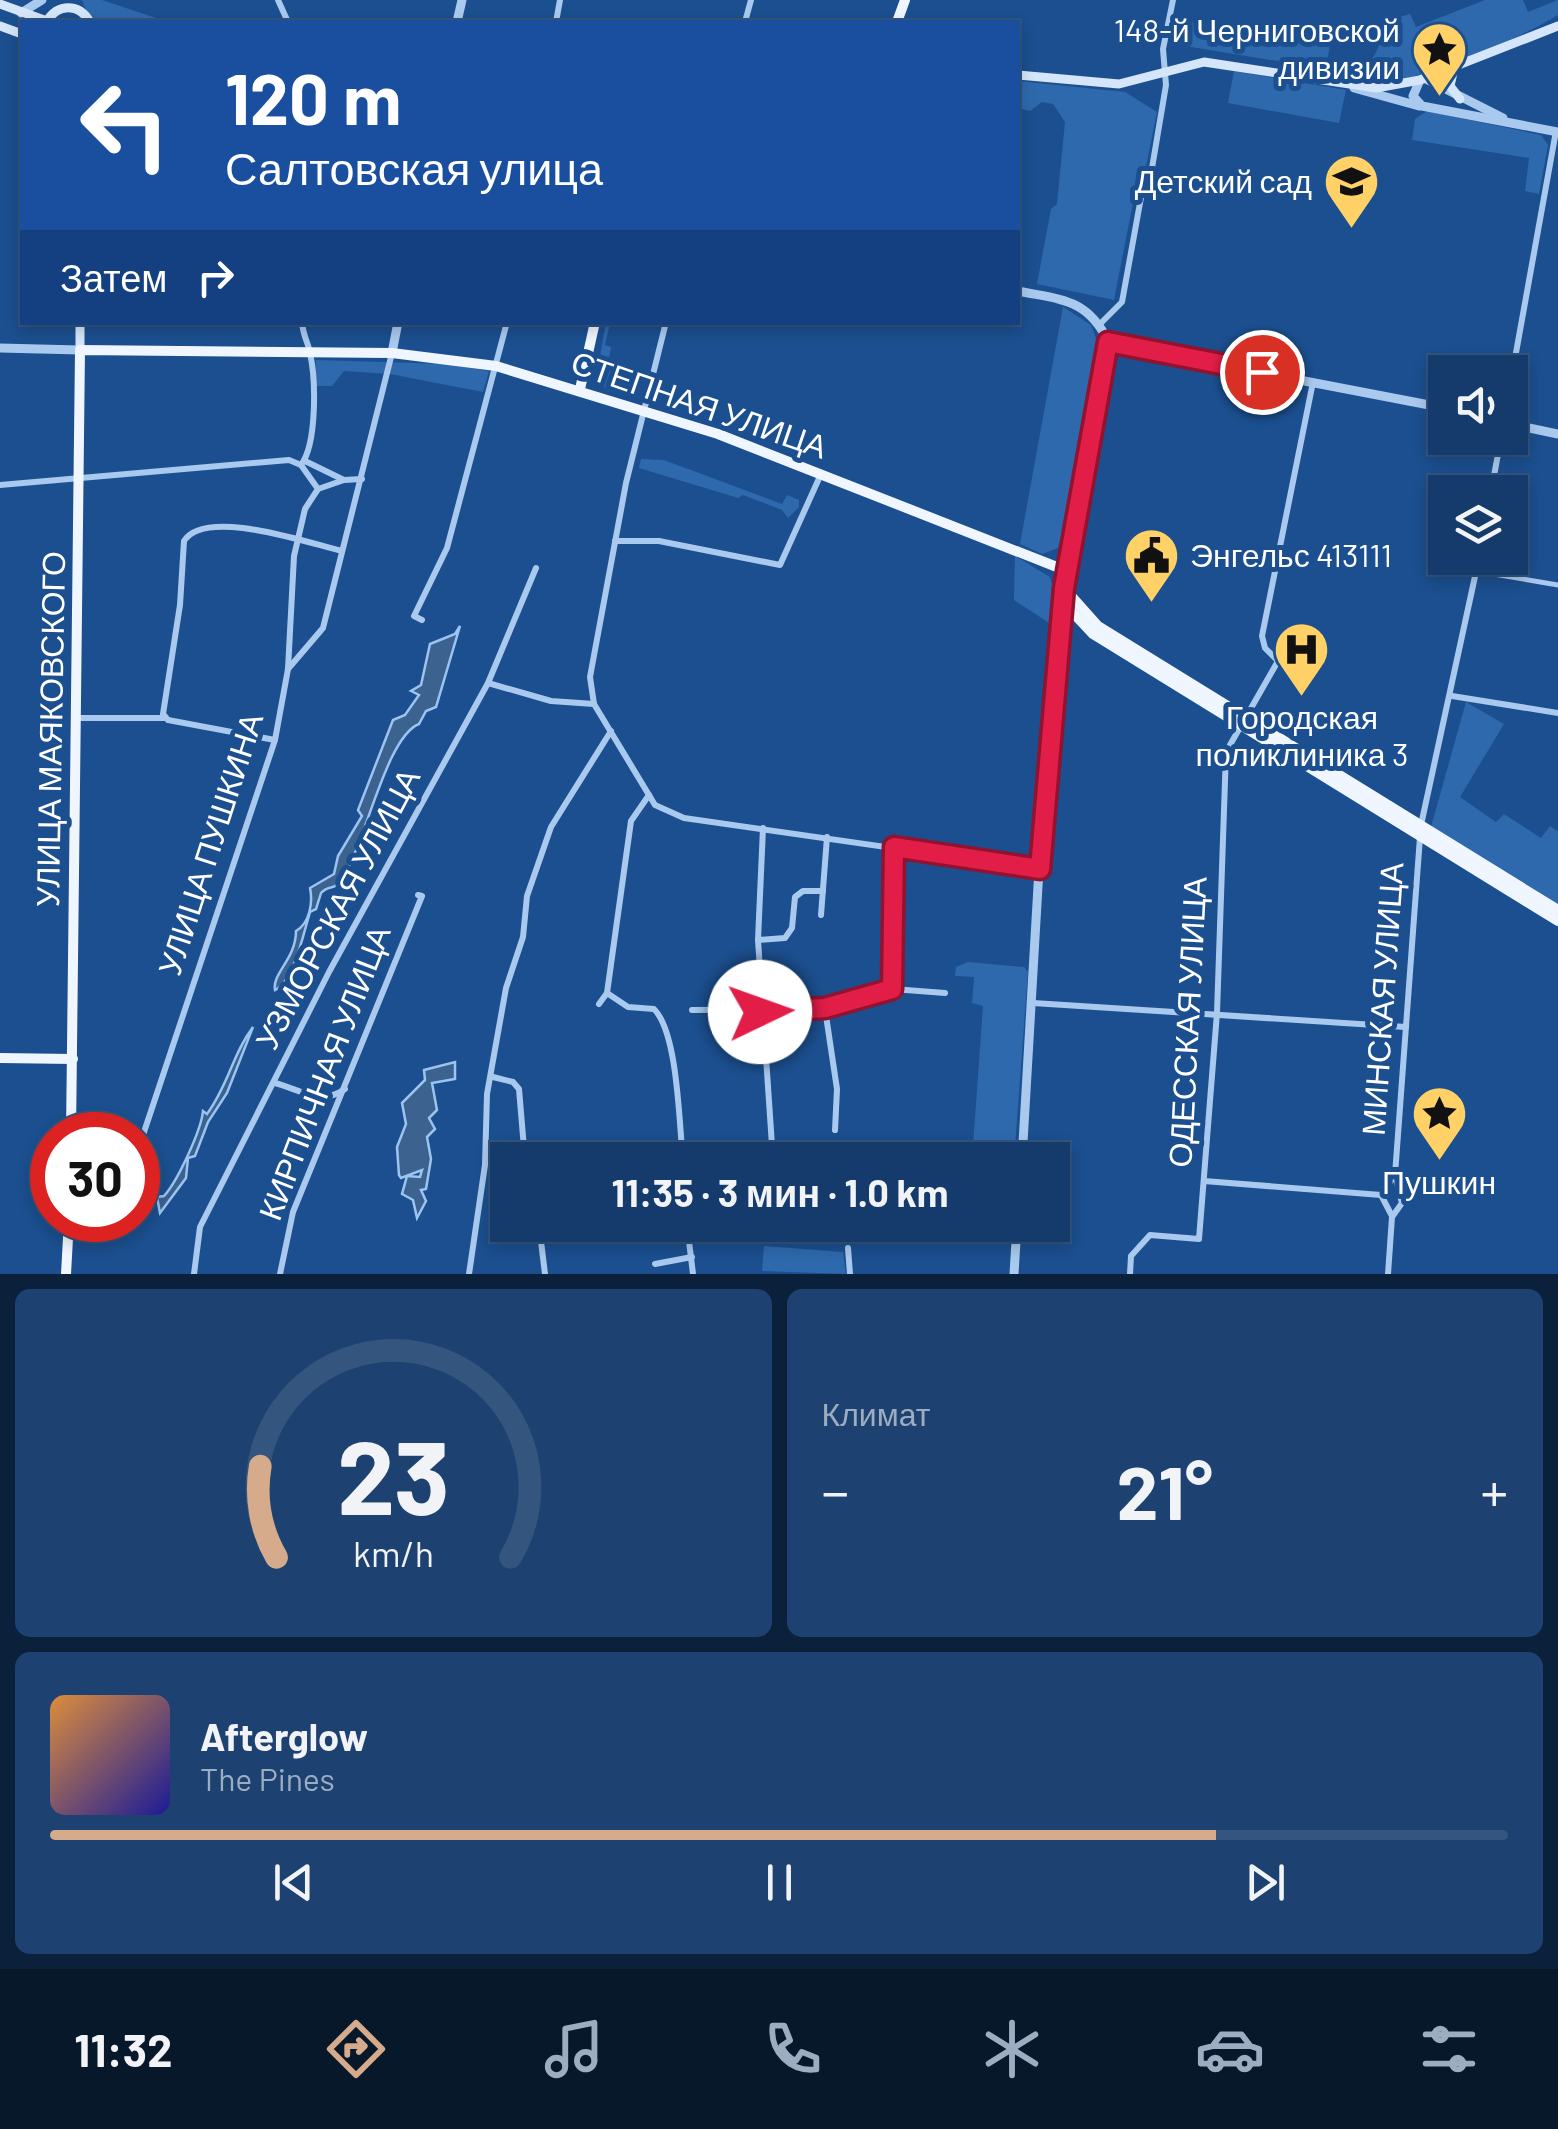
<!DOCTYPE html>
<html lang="ru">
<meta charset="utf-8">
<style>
body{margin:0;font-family:Barlow,sans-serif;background:#1d4271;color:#f1f3f6;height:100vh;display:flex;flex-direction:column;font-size:38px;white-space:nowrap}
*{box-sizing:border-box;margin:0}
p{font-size:32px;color:#9dadc1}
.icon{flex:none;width:55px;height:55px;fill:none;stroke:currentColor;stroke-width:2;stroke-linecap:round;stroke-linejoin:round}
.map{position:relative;height:1274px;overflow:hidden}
.drawer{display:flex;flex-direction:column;gap:15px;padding:15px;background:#0b203b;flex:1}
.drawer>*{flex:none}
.hud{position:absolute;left:20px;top:20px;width:1000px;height:305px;border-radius:0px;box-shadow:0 5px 15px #0003,0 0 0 2px #33557e;background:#1a4fa0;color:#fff;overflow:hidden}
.controls{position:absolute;left:1428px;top:355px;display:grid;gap:20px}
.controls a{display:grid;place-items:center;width:100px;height:100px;border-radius:0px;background:#143b6b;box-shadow:0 5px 15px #0003,0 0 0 2px #33557e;font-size:50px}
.speed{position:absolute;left:30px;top:1112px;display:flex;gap:20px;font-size:50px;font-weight:700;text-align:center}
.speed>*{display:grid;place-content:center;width:130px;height:130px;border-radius:50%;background:#143b6b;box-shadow:0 5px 15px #0003,0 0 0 2px #33557e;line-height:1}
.speed .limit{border:15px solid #d22;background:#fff;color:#111}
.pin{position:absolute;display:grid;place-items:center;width:85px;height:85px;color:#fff;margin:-42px;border:5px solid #fff;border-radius:50%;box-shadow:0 2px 10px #0007}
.me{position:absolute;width:110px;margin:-55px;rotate:87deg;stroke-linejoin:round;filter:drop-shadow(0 0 8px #0008)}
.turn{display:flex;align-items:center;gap:35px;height:210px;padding:0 40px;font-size:45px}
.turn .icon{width:130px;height:130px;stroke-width:2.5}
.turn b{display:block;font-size:70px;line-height:85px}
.then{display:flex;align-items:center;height:95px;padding:0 40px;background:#0003;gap:20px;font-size:38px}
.big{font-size:75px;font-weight:700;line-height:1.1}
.drawer .widget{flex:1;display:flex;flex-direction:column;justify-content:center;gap:15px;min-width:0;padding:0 35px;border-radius:15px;background:#1d4271}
.drawer .dial{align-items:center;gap:0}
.dial svg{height:260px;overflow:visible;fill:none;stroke:#33557e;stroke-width:7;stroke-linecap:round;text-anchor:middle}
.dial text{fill:#f1f3f6;stroke:none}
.song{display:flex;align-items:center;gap:30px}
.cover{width:120px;height:120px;border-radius:15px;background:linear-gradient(135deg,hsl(30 70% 55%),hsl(240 70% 35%))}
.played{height:10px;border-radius:5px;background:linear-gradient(90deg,#d6ab8b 80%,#33557e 80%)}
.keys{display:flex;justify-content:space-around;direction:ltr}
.heat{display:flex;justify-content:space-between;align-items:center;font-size:55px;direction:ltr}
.drawer .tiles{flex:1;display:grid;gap:15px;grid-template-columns:1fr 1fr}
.widget:last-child{grid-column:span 2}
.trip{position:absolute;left:490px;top:1142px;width:580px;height:100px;border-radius:0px;background:#143b6b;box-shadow:0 5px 15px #0003,0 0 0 2px #33557e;font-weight:700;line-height:100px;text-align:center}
.tab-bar{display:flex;height:160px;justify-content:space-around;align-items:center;background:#08182b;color:#9dadc1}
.tab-bar .icon{width:70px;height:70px}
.tab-bar .selected{color:#d6ab8b}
.tab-bar b{font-size:45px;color:#f1f3f6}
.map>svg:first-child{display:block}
.green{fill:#2e69ad}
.water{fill:#3c6290;stroke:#9cc4f0;stroke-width:2.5}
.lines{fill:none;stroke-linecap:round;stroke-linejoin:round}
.pedestrian{stroke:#a9c9ee;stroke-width:5}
.minor{stroke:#a9c9ee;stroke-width:6}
.tertiary{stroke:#a9c9ee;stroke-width:9}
.secondary{stroke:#d6e6fa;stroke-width:9}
.primary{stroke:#f0f6ff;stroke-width:10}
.route-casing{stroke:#92132f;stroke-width:25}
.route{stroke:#e11d48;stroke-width:18}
.labels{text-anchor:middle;stroke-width:10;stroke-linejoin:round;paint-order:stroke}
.poi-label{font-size:32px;fill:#fff;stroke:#1b4f8f;text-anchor:end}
.street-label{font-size:32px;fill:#fff;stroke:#1b4f8f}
</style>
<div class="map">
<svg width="1558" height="1274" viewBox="0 0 1558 1274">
<rect width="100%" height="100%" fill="#1b4f8f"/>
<g class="green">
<path d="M82,0H102L168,22H90Z"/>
<path d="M1485,0H1523L1528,12L1558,0V15C1512,42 1430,79 1377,83C1351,85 1325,78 1300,73C1352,74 1375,81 1385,21L1410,14L1416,27Z"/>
<path d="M1189,22L1330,45L1326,69L1185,46Z"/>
<path d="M1234,71L1346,90L1339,123L1228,103Z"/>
<path d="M1018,81L1125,92L1157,112L1146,167H1140L1114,300L1037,284L1051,209L1057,204L1065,122L1053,104L1042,102L1030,111L1018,108Z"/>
<path d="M1427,111L1541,135L1548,145L1539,194L1525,191L1529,158L1412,140L1415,119Z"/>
<path d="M1063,307L1091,325L1097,341L1061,538L1058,548L1042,554L1020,544Z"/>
<path d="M606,322L610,323L605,345L611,347L608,364L643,374L637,398L609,391L596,379Z"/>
<path d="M316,360L447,364L489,371L483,392L390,374L344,371L332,386H314Z"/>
<path d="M641,459L664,460L782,504L787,495L799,500V507L788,518L782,510L743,495L738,498L639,468Z"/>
<path d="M1015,556L1050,577L1055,594L1049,623L1014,600Z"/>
<path d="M1466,702L1504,724L1460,797L1496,822L1504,814L1541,838L1550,826L1558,831V905L1431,827Z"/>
<path d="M968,962L1024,967L1028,972L1014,1160H972L983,1006L972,1003L974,977L955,976L956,967Z"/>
<path d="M764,1246L843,1252L846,1274L762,1271Z"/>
</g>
<g class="water">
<path d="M460,626L436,707L426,711L419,724C385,737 364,851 340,882C334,890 328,885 321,893L316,909L310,912C304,931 294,982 275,990C272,973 296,959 296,931C310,923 313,902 310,888L334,874L338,856L362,816L358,810L393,720L405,715L419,695L411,691L421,685L430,644L455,634Z"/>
<path d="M253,1027L227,1093L208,1122L195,1156L188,1158L186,1178L160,1213L157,1197L164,1196C177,1182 201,1131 203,1111L207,1114C228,1086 233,1053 253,1027Z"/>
<path d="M455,1062V1079L432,1083L437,1110L429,1118L435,1129L427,1137L431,1159L426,1189L421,1190L426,1201L417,1218L413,1200L402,1194L407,1176L420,1177L422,1170L401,1178L399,1175L397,1147L406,1124L402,1103L425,1080L424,1070Z"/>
</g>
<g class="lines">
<path class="pedestrian" d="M1476,571L1558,585"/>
<g class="minor">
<path d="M278,0L288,22"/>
<path d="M556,22L560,0"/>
<path d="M745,22L751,0"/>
<path d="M1151,174L1166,85L1163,49L1173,0"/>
<path d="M666,322L626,483L590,677L594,704L655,805L684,818L1039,869"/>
<path d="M1100,324L1122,302L1142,192"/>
<path d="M1510,386L1556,131"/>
<path d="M305,461L344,480L362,479"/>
<path d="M0,485L289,460L301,465"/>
<path d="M318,489L344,480"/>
<path d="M1491,492L1501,438"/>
<path d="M615,541H659L780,565L821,474"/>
<path d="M422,620L414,616L447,548L507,322"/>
<path d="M288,669L323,628L392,353"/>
<path d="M488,683L551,701L594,704"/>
<path d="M1452,696L1558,713"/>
<path d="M76,718H165"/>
<path d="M275,740L168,720L163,714L180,605L184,541C205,507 308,543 342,551"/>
<path d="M1421,825L1479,558"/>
<path d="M763,828L758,940L773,1160"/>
<path d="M821,915L827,837"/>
<path d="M758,940L785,938L792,928L795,897L803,891H823"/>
<path d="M893,989L894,847"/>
<path d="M607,993L631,821L649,795"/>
<path d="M1033,1003L1406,1027"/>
<path d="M599,1004L607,993L628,1007L654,1009C678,1033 679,1124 683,1160"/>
<path d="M825,1009L837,1089L835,1130"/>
<path d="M692,1010L825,1009L893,989L945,993"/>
<path d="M493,1077L513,1082L519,1089L525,1160"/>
<path d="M275,1083C301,1090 321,1106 345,1089"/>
<path d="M138,1150L275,740L288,669L294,556L305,509L318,489L301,465C317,444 316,380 310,353C308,342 303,336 302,322"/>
<path d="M1204,1181L1381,1195"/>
<path d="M1392,1216L1381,1195L1395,1175"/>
<path d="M539,1225L545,1274"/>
<path d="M687,1225L693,1274"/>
<path d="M848,1248L850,1274"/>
<path d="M655,1264L692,1257"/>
<path d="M194,1274L200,1227L329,972L488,683L536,568"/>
<path d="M280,1274L293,1212L422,896L418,895"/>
<path d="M469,1274L485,1165L487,1094L506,988L523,937L527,896L551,827L611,731"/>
<path d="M1130,1274L1131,1256L1150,1235L1199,1239L1217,1013L1226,752L1278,661L1265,648L1262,636L1313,382"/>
<path d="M1388,1274L1392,1217L1402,1203L1395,1175L1420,837"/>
</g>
<g class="tertiary">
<path d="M21,13L42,0"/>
<path d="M457,22L462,0"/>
<path d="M1424,78L1503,118"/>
<path d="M1420,80L1413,96L1422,106L1558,132"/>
<path d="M1354,88L1419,106"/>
<path d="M1018,291C1061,300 1087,298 1108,341L1123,346L1445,408"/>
<path d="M0,348L80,350"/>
<path d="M392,353L398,322"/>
<path d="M1510,424L1558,434"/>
<path d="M1067,571L1108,341"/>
<path d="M1022,1160L1039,869L1063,602"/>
<path d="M1014,1274L1017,1225"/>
</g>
<g class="secondary">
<path d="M0,4L47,21"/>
<path d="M46,22C58,3 79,3 90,22"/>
<path d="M0,26L22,34"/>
<path d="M1454,68L1450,86L1460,99"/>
<path d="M1018,75L1119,84L1204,62L1376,88L1420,80L1558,26"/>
<path d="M80,322V350"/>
</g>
<g class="primary">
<path d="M897,22L905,0"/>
<path d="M580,389L595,322"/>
<path d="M1065,589L1098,626L1558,910"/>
<path d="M0,1058L73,1059"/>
<path d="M71,1135L80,350L392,353L496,366L718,434L1067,571L1063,602L1093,634L1558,921"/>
<path d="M66,1274L69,1220"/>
</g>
</g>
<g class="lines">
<defs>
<path id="route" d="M760,1012L825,1008L892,989L894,847L1040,869L1064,588L1108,342L1262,372"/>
</defs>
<use href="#route" class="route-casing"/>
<use href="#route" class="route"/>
</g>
<defs>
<symbol id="sight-pin" viewBox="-11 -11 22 30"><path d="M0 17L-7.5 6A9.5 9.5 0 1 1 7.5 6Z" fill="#ffd166" stroke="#1b4f8f"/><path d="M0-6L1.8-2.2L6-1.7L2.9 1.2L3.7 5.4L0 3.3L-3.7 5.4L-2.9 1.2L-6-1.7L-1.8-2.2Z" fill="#111"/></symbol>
<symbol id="school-pin" viewBox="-11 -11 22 30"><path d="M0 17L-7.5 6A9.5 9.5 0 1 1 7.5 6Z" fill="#ffd166" stroke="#1b4f8f"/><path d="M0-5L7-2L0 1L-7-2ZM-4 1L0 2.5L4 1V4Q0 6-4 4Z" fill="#111"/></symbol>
<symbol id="civic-pin" viewBox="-11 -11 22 30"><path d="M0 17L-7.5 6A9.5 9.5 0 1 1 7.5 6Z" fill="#ffd166" stroke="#1b4f8f"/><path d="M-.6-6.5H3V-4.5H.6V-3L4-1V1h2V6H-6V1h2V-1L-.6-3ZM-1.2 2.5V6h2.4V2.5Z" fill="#111"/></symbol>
<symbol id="hospital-pin" viewBox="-11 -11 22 30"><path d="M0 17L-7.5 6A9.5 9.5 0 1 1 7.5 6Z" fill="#ffd166" stroke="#1b4f8f"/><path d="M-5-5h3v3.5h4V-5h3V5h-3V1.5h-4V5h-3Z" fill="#111"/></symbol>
</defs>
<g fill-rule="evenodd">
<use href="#sight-pin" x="1408" y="18" width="63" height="86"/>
<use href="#school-pin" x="1320" y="150" width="63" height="86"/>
<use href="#civic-pin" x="1120" y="524" width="63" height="86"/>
<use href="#hospital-pin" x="1270" y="618" width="63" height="86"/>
<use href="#sight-pin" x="1408" y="1082" width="63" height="86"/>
</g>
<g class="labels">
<g class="poi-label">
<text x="1400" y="42">148-й Черниговской<tspan x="1400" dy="37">дивизии</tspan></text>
<text x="1312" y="193">Детский сад</text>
<text x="1190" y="567" text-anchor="start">Энгельс 413111</text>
<text x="1302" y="729" text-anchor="middle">Городская<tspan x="1302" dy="37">поликлиника 3</tspan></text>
<text x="1439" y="1194" text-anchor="middle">Пушкин</text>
</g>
<g class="street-label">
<text transform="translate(699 405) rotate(19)" y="11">СТЕПНАЯ УЛИЦА</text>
<text transform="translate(51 729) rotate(-89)" y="11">УЛИЦА МАЯКОВСКОГО</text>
<text transform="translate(211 844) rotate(-72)" y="11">УЛИЦА ПУШКИНА</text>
<text transform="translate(338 909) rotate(-62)" y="11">УЗМОРСКАЯ УЛИЦА</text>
<text transform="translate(1383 999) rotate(-86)" y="11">МИНСКАЯ УЛИЦА</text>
<text transform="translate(1188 1022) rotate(-87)" y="11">ОДЕССКАЯ УЛИЦА</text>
<text transform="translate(325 1073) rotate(-69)" y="11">КИРПИЧНАЯ УЛИЦА</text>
</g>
</g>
</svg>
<div class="controls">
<a><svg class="icon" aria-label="sound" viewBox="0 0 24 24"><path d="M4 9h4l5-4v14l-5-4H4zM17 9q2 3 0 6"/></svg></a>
<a><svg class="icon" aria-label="layers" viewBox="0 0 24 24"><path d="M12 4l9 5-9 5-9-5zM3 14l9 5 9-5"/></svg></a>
</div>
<div class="speed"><div class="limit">30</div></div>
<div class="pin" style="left:1262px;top:372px;background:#d93025"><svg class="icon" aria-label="arrive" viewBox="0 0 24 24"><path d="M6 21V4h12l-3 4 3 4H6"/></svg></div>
<svg class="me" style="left:760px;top:1012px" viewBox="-20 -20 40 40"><circle r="19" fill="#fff"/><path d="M0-13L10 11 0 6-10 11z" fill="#e11d48"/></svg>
<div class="trip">11:35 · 3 мин · 1.0 km</div>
<div class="hud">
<div class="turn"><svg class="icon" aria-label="left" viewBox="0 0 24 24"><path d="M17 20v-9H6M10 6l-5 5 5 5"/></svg><div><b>120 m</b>Салтовская улица</div></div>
<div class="then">Затем<svg class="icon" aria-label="right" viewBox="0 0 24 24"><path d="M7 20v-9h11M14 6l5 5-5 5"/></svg></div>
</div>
</div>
<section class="drawer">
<div class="tiles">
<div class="widget dial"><svg viewBox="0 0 100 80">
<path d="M14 69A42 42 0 1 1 86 69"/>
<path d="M14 69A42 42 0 0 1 9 41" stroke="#d6ab8b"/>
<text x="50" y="56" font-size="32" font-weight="700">23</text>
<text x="50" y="72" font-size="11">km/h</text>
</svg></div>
<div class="widget"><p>Климат</p>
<div class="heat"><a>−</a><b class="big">21°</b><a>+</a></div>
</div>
<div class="widget">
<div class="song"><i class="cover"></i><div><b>Afterglow</b><p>The Pines</p></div></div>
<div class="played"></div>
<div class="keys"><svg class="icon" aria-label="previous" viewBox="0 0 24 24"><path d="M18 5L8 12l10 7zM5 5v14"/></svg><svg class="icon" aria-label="pause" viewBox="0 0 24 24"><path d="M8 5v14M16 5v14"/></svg><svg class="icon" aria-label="next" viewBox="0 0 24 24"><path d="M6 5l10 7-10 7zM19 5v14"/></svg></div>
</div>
</div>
</section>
<nav class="tab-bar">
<b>11:32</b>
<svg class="icon selected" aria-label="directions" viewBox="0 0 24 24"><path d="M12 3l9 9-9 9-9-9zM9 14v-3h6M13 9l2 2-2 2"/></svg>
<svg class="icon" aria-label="music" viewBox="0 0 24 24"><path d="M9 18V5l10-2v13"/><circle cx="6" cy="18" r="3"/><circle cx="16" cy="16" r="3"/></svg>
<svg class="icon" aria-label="phone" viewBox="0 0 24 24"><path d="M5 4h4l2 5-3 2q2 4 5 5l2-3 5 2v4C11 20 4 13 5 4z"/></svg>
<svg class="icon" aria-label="climate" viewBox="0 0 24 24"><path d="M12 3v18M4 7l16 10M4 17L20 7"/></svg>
<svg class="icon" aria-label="car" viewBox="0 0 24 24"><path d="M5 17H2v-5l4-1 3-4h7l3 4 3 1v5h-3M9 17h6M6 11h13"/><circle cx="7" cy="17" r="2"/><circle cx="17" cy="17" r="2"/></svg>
<svg class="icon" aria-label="filters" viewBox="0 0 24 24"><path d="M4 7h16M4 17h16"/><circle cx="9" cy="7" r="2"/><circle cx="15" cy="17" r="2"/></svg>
</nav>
